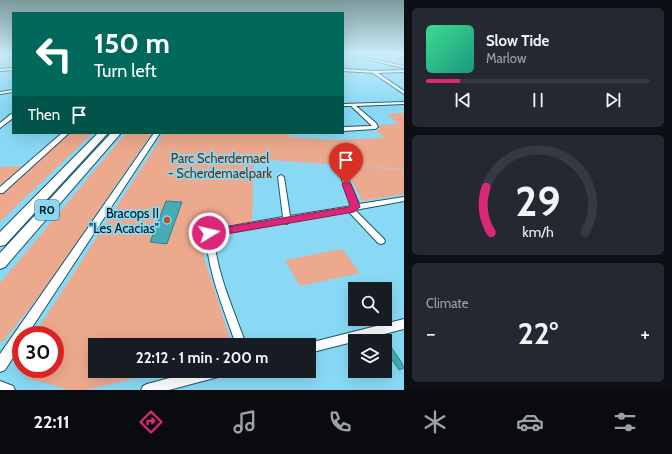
<!DOCTYPE html>
<meta charset="utf-8">
<style>
body{margin:0;font-family:Cabin,sans-serif;background:#242831;color:#f1f3f6;height:100vh;display:flex;flex-direction:column;font-size:15px;white-space:nowrap}
*{box-sizing:border-box;margin:0}
p{font-size:13px;color:#9ea1a6}
.icon{flex:none;width:22px;height:22px;fill:none;stroke:currentColor;stroke-width:2;stroke-linecap:round;stroke-linejoin:round}
.map{position:relative;flex:1;overflow:hidden}
.side{display:flex;flex-direction:column;gap:8px;padding:8px;background:#0d0f14;width:268px}
.side>*{flex:none}
.guide{position:absolute;left:12px;top:12px;width:332px;height:122px;border-radius:0px;box-shadow:0 4px 16px #0002;background:#00695c;color:#fff;overflow:hidden}
.buttons{position:absolute;left:348px;top:282px;display:grid;gap:8px}
.buttons a{display:grid;place-items:center;width:44px;height:44px;border-radius:0px;background:#171b24;box-shadow:0 4px 16px #0002;font-size:20px}
.speed{position:absolute;left:12px;top:326px;display:flex;gap:8px;font-size:20px;font-weight:700;text-align:center}
.speed>*{display:grid;place-content:center;width:52px;height:52px;border-radius:50%;background:#171b24;box-shadow:0 4px 16px #0002;line-height:1}
.speed .limit{border:6px solid #d22;background:#fff;color:#111}
.pin{position:absolute;display:grid;place-items:center;width:34px;height:34px;color:#fff;margin:-41px -17px;border-radius:50% 50% 50% 0;rotate:-45deg;box-shadow:0 0 4px #0007}
.pin .icon{rotate:45deg}
.me{position:absolute;width:44px;margin:-22px;rotate:81deg;stroke-linejoin:round;filter:drop-shadow(0 0 3px #0008)}
.turn{display:flex;align-items:center;gap:14px;height:84px;padding:0 16px;font-size:18px}
.turn .icon{width:52px;height:52px;stroke-width:2.5}
.turn b{display:block;font-size:28px;line-height:34px}
.then{display:flex;align-items:center;height:38px;padding:0 16px;background:#0003;gap:8px;font-size:15px}
.big{font-size:30px;font-weight:700;line-height:1.1}
.side .widget{flex:1;display:flex;flex-direction:column;justify-content:center;gap:6px;min-width:0;padding:0 14px;border-radius:6px;background:#242831}
.side .dial{align-items:center;gap:0}
.dial svg{height:104px;overflow:visible;fill:none;stroke:#363941;stroke-width:7;stroke-linecap:round;text-anchor:middle}
.dial text{fill:#f1f3f6;stroke:none}
.song{display:flex;align-items:center;gap:12px}
.cover{width:48px;height:48px;border-radius:6px;background:linear-gradient(135deg,hsl(150 70% 55%),hsl(170 70% 35%))}
.played{height:4px;border-radius:2px;background:linear-gradient(90deg,#db2777 15%,#363941 15%)}
.keys{display:flex;justify-content:space-around;direction:ltr}
.heat{display:flex;justify-content:space-between;align-items:center;font-size:22px;direction:ltr}
.trip{position:absolute;left:88px;top:338px;width:228px;height:40px;border-radius:0px;background:#171b24;box-shadow:0 4px 16px #0002;font-weight:700;line-height:40px;text-align:center}
.menu{display:flex;height:64px;justify-content:space-around;align-items:center;background:#090b0e;color:#9ea1a6}
.menu .icon{width:28px;height:28px}
.menu .on{color:#db2777}
.menu b{font-size:18px;color:#f1f3f6}
main{display:flex;flex:1;min-height:0}
.map>svg:first-child{display:block}
.green{fill:#eda98e}
.building{fill:#46abb4;stroke:#258890}
.lines{fill:none;stroke-linecap:round;stroke-linejoin:round}
.minor-casing{stroke:#1c5668;stroke-width:2}
.tertiary-casing{stroke:#1c5668;stroke-width:2}
.motorway-casing{stroke:#1c5668;stroke-width:2}
.minor{fill:#fff;fill-rule:evenodd}
.tertiary{fill:#fff;fill-rule:evenodd}
.motorway{fill:#fff;fill-rule:evenodd}
.route{fill:#db2777;stroke:#8e194d}
.poi-dot{fill:#b95425;stroke:#89d9f5;stroke-width:1.5}
.labels{text-anchor:middle;stroke-width:3.5;stroke-linejoin:round;paint-order:stroke}
.shield{fill:#89d9f5;stroke:#29505d;stroke-width:1}
.shield-label{font-size:12px;font-weight:bold;fill:#00151c}
.park-label{font-size:13px;fill:#6c2d10;stroke:#89d9f5}
.poi-label{font-size:13px;fill:#00151c;stroke:#89d9f5;text-anchor:end}
</style>
<main>
<div class="map">
<svg width="404" height="390" viewBox="0 0 404 390">
<rect width="100%" height="100%" fill="#89d9f5"/>
<g class="green">
<path d="M368,53L404,55V62C391,61 381,55 368,55Z"/>
<path d="M404,113V169L254,159L252,222L224,226L204,227L203,255L232,345H95V371H165L87,390H69L27,378L24,369H55V335H34L164,133H289V137L337,140L384,138L376,130L380,128L379,125L398,124L387,114Z"/>
<path d="M68,133H93L0,222V167L31,166Z"/>
<path d="M126,133H152L43,291L5,339L0,343V283Z"/>
<path d="M344,165L404,170V194L362,201Z"/>
<path d="M342,249L360,273L300,286L285,260Z"/>
</g>
<g class="building">
<path d="M166,201L182,202L168,241L167,244L150,242Z"/>
<path d="M385,338L402,363L404,368L399,370L385,349Z"/>
</g>
<g class="lines">
<defs>
<g id="minor">
<path d="M343,53L404,66V68L343,54Z"/>
<path d="M373,71H375L404,91V94L373,73Z"/>
<path d="M13,90V92L0,94V92Z"/>
<path d="M404,102V104L356,106L376,123L378,127L375,129L343,131V127L372,126L351,106H343V104Z"/>
<path d="M11,114H13V118L0,128V123Z"/>
<path d="M342,170L345,172L359,204L404,197V201L355,210L384,239L385,241L384,243L381,244L378,243L348,211L291,221L287,224L284,223L214,235C216,274 234,309 246,345H236C224,309 208,274 206,235L205,233L207,231L208,218H214L215,220V229L283,217L278,177L281,175L284,177L290,216L352,206L339,172Z"/>
<path d="M404,319V329L309,353V345H305L309,343Z"/>
<path d="M196,371H224L222,375L218,377L169,390H141L143,386L147,384Z"/>
<path d="M0,381L13,386L15,390H0Z"/>
</g>
<g id="tertiary">
<path d="M13,68V70L0,71V69Z"/>
<path d="M343,69L376,71L404,70V72L376,73L343,71Z"/>
<path d="M62,133H69L3,193H0V187Z"/>
<path d="M154,133H160L27,335H21V345L5,370L0,372V354Z"/>
</g>
<g id="motorway">
<path d="M98,133H108L5,245L0,246V232Z"/>
<path d="M111,133H121L5,267L0,269V253Z"/>
</g>
</defs>
<use href="#minor" class="minor-casing"/>
<use href="#tertiary" class="tertiary-casing"/>
<use href="#motorway" class="motorway-casing"/>
<use href="#minor" class="minor"/>
<use href="#tertiary" class="tertiary"/>
<use href="#motorway" class="motorway"/>
</g>
<linearGradient id="sky" x2="0" y2="1"><stop stop-color="#7d9a9c"/><stop offset="0.5" stop-color="#caeefa"/><stop offset="1" stop-color="#caeefa" stop-opacity="0"/></linearGradient>
<rect width="404" height="107" fill="url(#sky)"/>
<path class="route" d="M346,181L351,184L360,207L354,212L209,237L204,233L209,230L349,207L350,206L342,184Z"/>
<circle class="poi-dot" cx="167" cy="220" r="4"/>
<g class="labels">
<rect class="shield" x="35" y="200" width="24" height="20" rx="3"/>
<g class="shield-label">
<text x="47" y="214">R0</text>
</g>
<g class="park-label">
<text x="220" y="163">Parc Scherdemael<tspan x="220" dy="15">- Scherdemaelpark</tspan></text>
</g>
<g class="poi-label">
<text x="159" y="218">Bracops II<tspan x="159" dy="15">"Les Acacias"</tspan></text>
</g>
</g>
</svg>
<div class="buttons">
<a><svg class="icon" aria-label="search" viewBox="0 0 24 24"><circle cx="10" cy="10" r="6"/><path d="M15 15l6 6"/></svg></a>
<a><svg class="icon" aria-label="layers" viewBox="0 0 24 24"><path d="M12 4l9 5-9 5-9-5zM3 14l9 5 9-5"/></svg></a>
</div>
<div class="speed"><div class="limit">30</div></div>
<div class="pin" style="left:346px;top:184px;background:#d93025"><svg class="icon" aria-label="arrive" viewBox="0 0 24 24"><path d="M6 21V4h12l-3 4 3 4H6"/></svg></div>
<svg class="me" style="left:209px;top:233px" viewBox="-20 -20 40 40"><circle r="17" fill="#db2777" stroke="#fff" stroke-width="3"/><path d="M0-11L8 9 0 5-8 9z" fill="#fff"/></svg>
<div class="trip">22:12 · 1 min · 200 m</div>
<div class="guide">
<div class="turn"><svg class="icon" aria-label="left" viewBox="0 0 24 24"><path d="M17 20v-9H6M10 6l-5 5 5 5"/></svg><div><b>150 m</b>Turn left</div></div>
<div class="then">Then<svg class="icon" aria-label="arrive" viewBox="0 0 24 24"><path d="M6 21V4h12l-3 4 3 4H6"/></svg></div>
</div>
</div>
<section class="side">
<div class="widget">
<div class="song"><i class="cover"></i><div><b>Slow Tide</b><p>Marlow</p></div></div>
<div class="played"></div>
<div class="keys"><svg class="icon" aria-label="previous" viewBox="0 0 24 24"><path d="M18 5L8 12l10 7zM5 5v14"/></svg><svg class="icon" aria-label="pause" viewBox="0 0 24 24"><path d="M8 5v14M16 5v14"/></svg><svg class="icon" aria-label="next" viewBox="0 0 24 24"><path d="M6 5l10 7-10 7zM19 5v14"/></svg></div>
</div>
<div class="widget dial"><svg viewBox="0 0 100 80">
<path d="M14 69A42 42 0 1 1 86 69"/>
<path d="M14 69A42 42 0 0 1 10 34" stroke="#db2777"/>
<text x="50" y="56" font-size="32" font-weight="700">29</text>
<text x="50" y="72" font-size="11">km/h</text>
</svg></div>
<div class="widget"><p>Climate</p>
<div class="heat"><a>−</a><b class="big">22°</b><a>+</a></div>
</div>
</section>
</main>
<nav class="menu">
<b>22:11</b>
<svg class="icon on" aria-label="directions" viewBox="0 0 24 24"><path d="M12 3l9 9-9 9-9-9zM9 14v-3h6M13 9l2 2-2 2"/></svg>
<svg class="icon" aria-label="music" viewBox="0 0 24 24"><path d="M9 18V5l10-2v13"/><circle cx="6" cy="18" r="3"/><circle cx="16" cy="16" r="3"/></svg>
<svg class="icon" aria-label="phone" viewBox="0 0 24 24"><path d="M5 4h4l2 5-3 2q2 4 5 5l2-3 5 2v4C11 20 4 13 5 4z"/></svg>
<svg class="icon" aria-label="climate" viewBox="0 0 24 24"><path d="M12 3v18M4 7l16 10M4 17L20 7"/></svg>
<svg class="icon" aria-label="car" viewBox="0 0 24 24"><path d="M5 17H2v-5l4-1 3-4h7l3 4 3 1v5h-3M9 17h6M6 11h13"/><circle cx="7" cy="17" r="2"/><circle cx="17" cy="17" r="2"/></svg>
<svg class="icon" aria-label="filters" viewBox="0 0 24 24"><path d="M4 7h16M4 17h16"/><circle cx="9" cy="7" r="2"/><circle cx="15" cy="17" r="2"/></svg>
</nav>
